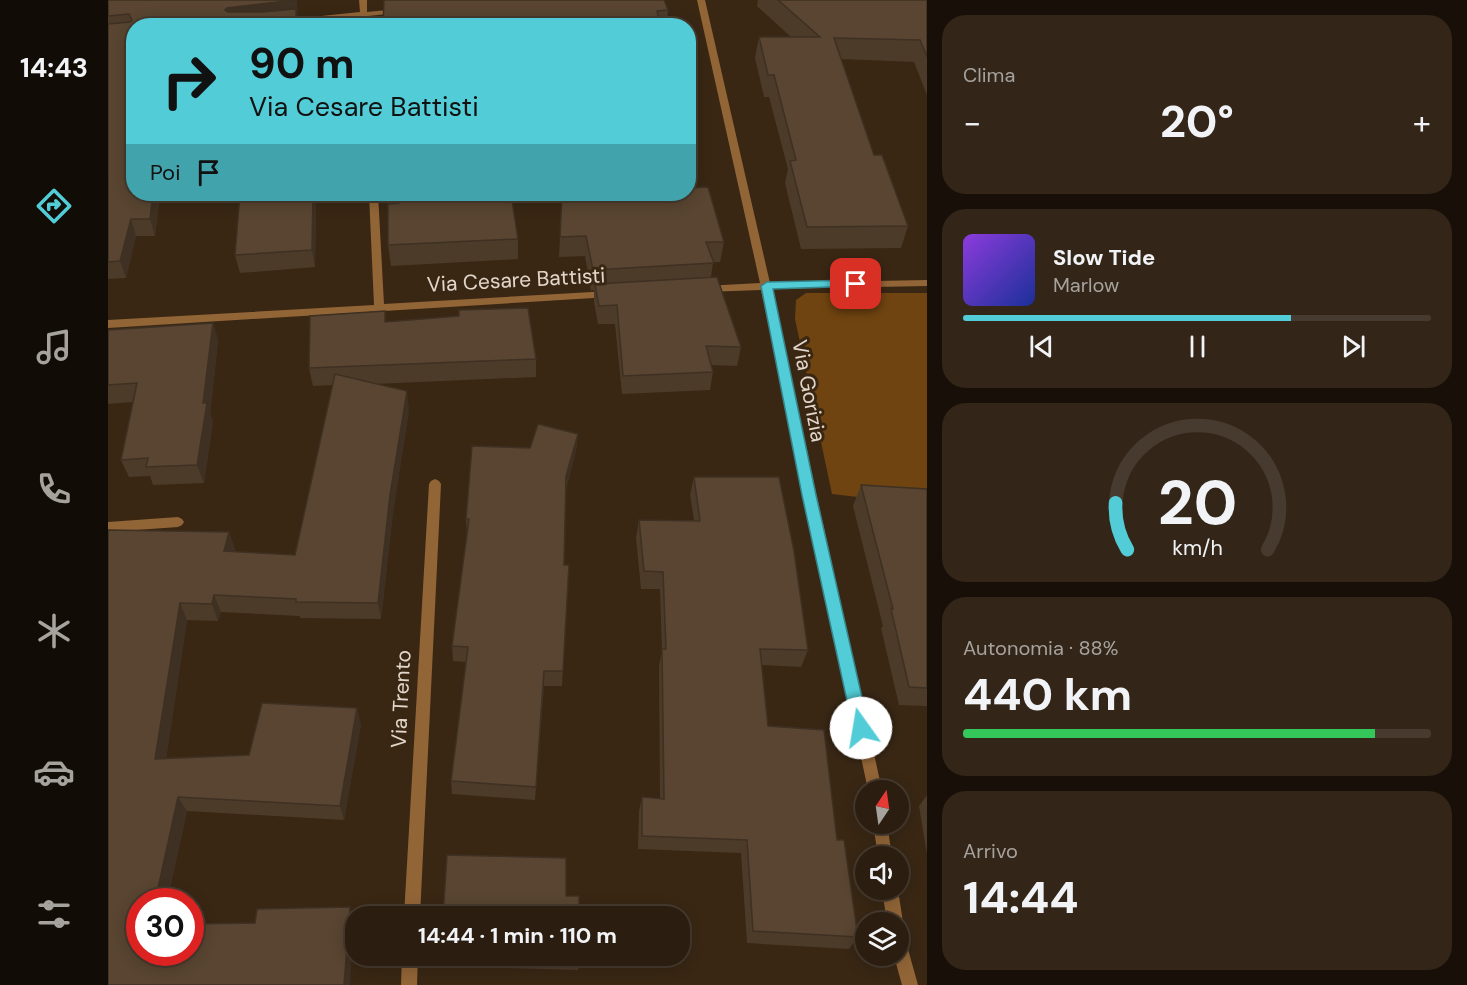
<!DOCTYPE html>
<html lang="it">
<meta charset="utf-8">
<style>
body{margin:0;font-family:"DM Sans",sans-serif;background:#332618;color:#f1f3f6;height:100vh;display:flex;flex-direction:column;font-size:22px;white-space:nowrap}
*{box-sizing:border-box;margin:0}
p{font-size:20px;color:#a6a29e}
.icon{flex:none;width:33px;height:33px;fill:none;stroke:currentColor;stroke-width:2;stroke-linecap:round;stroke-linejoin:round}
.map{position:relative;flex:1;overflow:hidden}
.sheet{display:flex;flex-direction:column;gap:15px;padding:15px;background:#181008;width:540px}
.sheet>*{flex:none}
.banner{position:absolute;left:18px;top:18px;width:570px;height:183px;border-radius:24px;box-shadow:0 3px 15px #0003,0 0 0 2px #473b2f;background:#52ccd6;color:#111;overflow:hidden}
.needle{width:39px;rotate:13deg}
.controls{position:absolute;left:747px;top:780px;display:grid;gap:12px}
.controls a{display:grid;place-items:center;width:54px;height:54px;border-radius:50%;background:#2b1d0f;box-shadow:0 3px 15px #0003,0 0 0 2px #473b2f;font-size:30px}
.speed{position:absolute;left:18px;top:888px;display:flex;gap:12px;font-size:30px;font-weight:700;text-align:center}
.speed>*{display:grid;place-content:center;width:78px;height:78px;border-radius:50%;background:#2b1d0f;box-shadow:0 3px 15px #0003,0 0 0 2px #473b2f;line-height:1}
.speed .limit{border:9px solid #d22;background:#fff;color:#111}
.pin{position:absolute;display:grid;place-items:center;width:51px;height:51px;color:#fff;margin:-26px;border-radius:12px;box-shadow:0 3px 9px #0006}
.me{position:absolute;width:66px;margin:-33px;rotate:347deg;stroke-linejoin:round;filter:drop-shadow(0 0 4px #0008)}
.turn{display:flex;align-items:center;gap:21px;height:126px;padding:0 24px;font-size:27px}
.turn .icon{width:78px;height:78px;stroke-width:2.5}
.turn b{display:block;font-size:42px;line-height:51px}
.then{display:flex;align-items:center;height:57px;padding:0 24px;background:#0003;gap:12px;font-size:22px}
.big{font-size:45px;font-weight:700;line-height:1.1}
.sheet .widget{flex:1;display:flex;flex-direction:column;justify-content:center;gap:9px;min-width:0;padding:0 21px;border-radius:24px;background:#332618}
.sheet .dial{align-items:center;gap:0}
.dial svg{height:156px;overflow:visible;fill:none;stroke:#473b2f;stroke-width:7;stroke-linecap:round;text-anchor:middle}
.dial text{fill:#f1f3f6;stroke:none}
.song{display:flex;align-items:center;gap:18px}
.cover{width:72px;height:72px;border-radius:9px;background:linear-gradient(135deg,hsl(270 70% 55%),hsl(230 70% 35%))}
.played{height:6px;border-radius:3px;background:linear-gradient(90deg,#52ccd6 70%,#473b2f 70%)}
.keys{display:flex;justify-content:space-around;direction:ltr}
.heat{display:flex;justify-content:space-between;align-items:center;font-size:33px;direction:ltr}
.charge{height:9px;border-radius:4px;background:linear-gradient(90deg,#34c759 88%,#473b2f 0)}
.trip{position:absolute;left:237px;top:906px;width:345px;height:60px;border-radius:24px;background:#2b1d0f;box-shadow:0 3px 15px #0003,0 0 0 2px #473b2f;font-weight:700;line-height:60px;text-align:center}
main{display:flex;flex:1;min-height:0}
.tabs{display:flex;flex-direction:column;width:108px;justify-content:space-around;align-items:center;background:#110c06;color:#a6a29e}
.tabs .icon{width:42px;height:42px}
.tabs .current{color:#52ccd6}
.tabs b{font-size:27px;color:#f1f3f6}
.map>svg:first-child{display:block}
.green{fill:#704410}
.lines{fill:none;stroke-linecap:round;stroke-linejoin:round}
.minor{fill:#926537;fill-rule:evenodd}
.wall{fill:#4d3b2a}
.shaded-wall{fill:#3e3022}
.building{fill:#594531;stroke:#3e3022;stroke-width:1.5}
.route{fill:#52ccd6;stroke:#35858b;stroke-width:1.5}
.labels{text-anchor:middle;stroke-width:6;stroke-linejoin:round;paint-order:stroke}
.street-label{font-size:21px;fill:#e3d7cb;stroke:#392714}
</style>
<main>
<nav class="tabs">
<b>14:43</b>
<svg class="icon current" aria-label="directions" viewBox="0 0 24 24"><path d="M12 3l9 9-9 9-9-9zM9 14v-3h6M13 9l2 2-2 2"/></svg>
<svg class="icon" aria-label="music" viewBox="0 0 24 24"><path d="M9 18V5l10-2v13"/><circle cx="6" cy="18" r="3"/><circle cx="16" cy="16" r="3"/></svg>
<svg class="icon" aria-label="phone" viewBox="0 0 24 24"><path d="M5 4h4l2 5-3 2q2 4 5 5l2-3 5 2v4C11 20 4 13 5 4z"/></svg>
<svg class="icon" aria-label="climate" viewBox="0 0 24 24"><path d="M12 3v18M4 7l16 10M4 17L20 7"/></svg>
<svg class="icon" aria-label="car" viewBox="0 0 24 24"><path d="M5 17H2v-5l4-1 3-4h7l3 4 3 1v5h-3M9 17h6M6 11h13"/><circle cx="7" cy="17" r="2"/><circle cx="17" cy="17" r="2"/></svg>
<svg class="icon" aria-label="filters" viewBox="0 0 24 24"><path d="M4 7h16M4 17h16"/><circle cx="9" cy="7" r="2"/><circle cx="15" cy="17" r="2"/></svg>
</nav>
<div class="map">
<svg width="819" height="985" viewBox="0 0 819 985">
<rect width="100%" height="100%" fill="#392714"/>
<path class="green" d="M698,293H819V505L724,494L687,319L688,300Z"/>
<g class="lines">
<g class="minor">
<path d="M251,0H259V12L290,9L294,11L290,13L260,16V26H252V17L194,22L190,20L194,18L252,12Z"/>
<path d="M589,0H597L662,283L819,280V286L663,289L774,790H760L653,290L597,292L592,289L597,286L652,283Z"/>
<path d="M261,194H270L276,304L502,291L507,294L502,297L0,328V320L266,305Z"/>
<path d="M327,479L331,481L333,484L312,916H296L321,484L323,481Z"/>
<path d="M70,517L74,519L76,522L74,525L70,527L0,532V522Z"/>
<path d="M765,824H779L784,856H770Z"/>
<path d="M774,890H790L795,922L793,928H790V922H779Z"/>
<path d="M790,934L796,936L798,942L810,985H794L786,956H790Z"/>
<path d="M294,956H310L309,985H293Z"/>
</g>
</g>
<g class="wall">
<path d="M0,0L190,16L189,18L207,17L209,26H26L52,194L47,236H28L18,278L0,279Z"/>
<path d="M650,0H819V95L806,62L733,59L766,155L800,226L793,248L693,249L677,183L680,169L661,97H656L647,58L651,37H683L649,6Z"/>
<path d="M560,10L559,26H275Z"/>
<path d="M208,194L207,267L132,273L127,255Z"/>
<path d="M454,194L616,242L612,262H605L603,277L633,347L629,366L603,365L605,372L602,390L514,394L507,324H490L486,302V290L483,291L477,256L451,257Z"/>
<path d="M291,203L410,239V259L283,266L280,245Z"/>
<path d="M278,322L428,359V377L266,384L301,410L285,512L273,619L192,618V616L113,612L110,621L79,620L58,758L141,755L253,724L236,820L79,811L59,902H32V952L147,923L246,919L0,985V530L121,532L127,550L126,552L187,555L225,385L205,386L201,368Z"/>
<path d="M105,323L110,341L102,414L105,421L96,483L45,485L42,476L21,477L13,460L25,402L0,404V330Z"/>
<path d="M470,434L468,450L458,490L456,565H461L454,686H436L427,800L344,794L343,781L358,662L345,661L344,646L359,534L358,519L422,448Z"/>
<path d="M586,477L700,650L693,667L654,665L660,726L729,840L750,937L741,949L639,943L633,853L530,849L531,811L534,797L552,799L551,666L554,651L552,589H533L528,538L531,520H586L582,495Z"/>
<path d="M753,485L819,489V706L791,705L773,628L775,626L745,506Z"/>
<path d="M819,795V854L811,806Z"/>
<path d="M332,956H472V959L470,970L334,966Z"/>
</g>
<g class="shaded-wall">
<path d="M189,0L190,16L189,17L190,26H121L117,10L119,8Z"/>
<path d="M45,194H52L47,236L42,219Z"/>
<path d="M205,194H208L207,267L204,250Z"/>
<path d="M23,219L28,236L18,278L12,261Z"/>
<path d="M105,323L110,341L102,414L105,421L96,483L89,465Z"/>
<path d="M299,391L301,410L285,512L273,619L270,603L282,495Z"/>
<path d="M470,434L468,450L457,493L458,476Z"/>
<path d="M121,532L127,550L123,569L116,551Z"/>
<path d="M106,595L113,612L110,621L104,604Z"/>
<path d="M72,603L79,620L56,774L47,759Z"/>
<path d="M436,671V686L427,800L428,787Z"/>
<path d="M249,708L253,724L236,820L232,806Z"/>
<path d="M70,797L79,811L59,902H47Z"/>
<path d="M242,907L246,919L242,985H236Z"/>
</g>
<g class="building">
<path d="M0,0H187L119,8L117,10L120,12H154L188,9V18L207,17V26H26V194H45L42,219H23L12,261L0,262V24L22,22L24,20L21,14L0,16Z"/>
<path d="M276,0H556L560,10L549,11L552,26H275Z"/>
<path d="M670,0H819V57L812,40L726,38L766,155H774L800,226L699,227L682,161L688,160L666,75H660L651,37H712Z"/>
<path d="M600,187L616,242H598L606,263L485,270L478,236L452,237L454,194H580V188Z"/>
<path d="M132,194H205L204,250L127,255Z"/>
<path d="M291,194H403L410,239L280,245V204L291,203Z"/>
<path d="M609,277L633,347L598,346L605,372L515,376L509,305L491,306L487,284Z"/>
<path d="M420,308L428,359L201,368L202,316L277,311V322L351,316V310Z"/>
<path d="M105,323L95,403H99L89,465L38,467L40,458L13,460L29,383L0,385V330Z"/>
<path d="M227,374L299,391L282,495L270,603L188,602V599L106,595L104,604L72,603L47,759L141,755L154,703L249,708L232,806L70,797L47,902H32V952H82V924L147,923L149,909L242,907L236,985H0V530L121,532L116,551L187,555Z"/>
<path d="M430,424L470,434L458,476L456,565H461L455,671H436L428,787L343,781L360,647L344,646L361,519H358L364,446L422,448Z"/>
<path d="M586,477H671L686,551L700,650L652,649L660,726L716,730L729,840H736L750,937L645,931L639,840L534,836V797L556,799L554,649H558L555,572L536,571L531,520L592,521Z"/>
<path d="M753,485L819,489V688L801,687L783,609H785Z"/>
<path d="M339,855L458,858V896H471V916H335Z"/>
<path d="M362,956H472V959Z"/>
</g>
<path class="route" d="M748,280L754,284L752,286L665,289L708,495L761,728L758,733L753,735L747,733L745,728L694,495L653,286L659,282Z"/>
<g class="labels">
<g class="street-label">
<text transform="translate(408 280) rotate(-3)" y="7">Via Cesare Battisti</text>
<text transform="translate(701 391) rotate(79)" y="7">Via Gorizia</text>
<text transform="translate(293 699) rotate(-87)" y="7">Via Trento</text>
</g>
</g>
</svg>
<div class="controls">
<a><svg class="needle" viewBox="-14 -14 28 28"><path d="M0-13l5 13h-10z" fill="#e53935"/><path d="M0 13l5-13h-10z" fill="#a6a29e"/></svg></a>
<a><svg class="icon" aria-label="sound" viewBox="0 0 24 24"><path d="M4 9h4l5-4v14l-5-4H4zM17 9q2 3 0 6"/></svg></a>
<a><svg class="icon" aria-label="layers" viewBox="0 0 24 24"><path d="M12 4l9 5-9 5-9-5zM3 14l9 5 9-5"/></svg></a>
</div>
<div class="speed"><div class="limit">30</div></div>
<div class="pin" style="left:748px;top:284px;background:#d93025"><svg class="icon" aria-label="arrive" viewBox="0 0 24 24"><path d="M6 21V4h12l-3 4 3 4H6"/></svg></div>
<svg class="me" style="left:753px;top:728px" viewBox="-20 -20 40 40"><circle r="19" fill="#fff"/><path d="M0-13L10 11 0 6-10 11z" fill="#52ccd6"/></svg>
<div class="trip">14:44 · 1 min · 110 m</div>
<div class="banner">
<div class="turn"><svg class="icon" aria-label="right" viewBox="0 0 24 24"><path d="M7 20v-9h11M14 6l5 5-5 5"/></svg><div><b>90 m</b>Via Cesare Battisti</div></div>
<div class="then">Poi<svg class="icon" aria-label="arrive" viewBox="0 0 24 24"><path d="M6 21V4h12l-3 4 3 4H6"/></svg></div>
</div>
</div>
<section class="sheet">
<div class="widget"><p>Clima</p>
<div class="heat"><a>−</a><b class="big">20°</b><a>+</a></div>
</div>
<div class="widget">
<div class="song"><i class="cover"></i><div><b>Slow Tide</b><p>Marlow</p></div></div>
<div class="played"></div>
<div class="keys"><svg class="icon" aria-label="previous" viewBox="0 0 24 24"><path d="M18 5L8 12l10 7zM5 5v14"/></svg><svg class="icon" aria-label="pause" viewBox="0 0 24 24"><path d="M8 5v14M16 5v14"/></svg><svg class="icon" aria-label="next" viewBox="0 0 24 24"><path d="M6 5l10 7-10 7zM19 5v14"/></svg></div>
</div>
<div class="widget dial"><svg viewBox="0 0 100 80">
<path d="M14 69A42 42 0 1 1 86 69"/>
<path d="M14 69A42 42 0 0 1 8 45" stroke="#52ccd6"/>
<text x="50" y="56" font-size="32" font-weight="700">20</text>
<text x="50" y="72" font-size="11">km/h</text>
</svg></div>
<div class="widget"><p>Autonomia · 88%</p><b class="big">440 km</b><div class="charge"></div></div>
<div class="widget"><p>Arrivo</p><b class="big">14:44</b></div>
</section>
</main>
